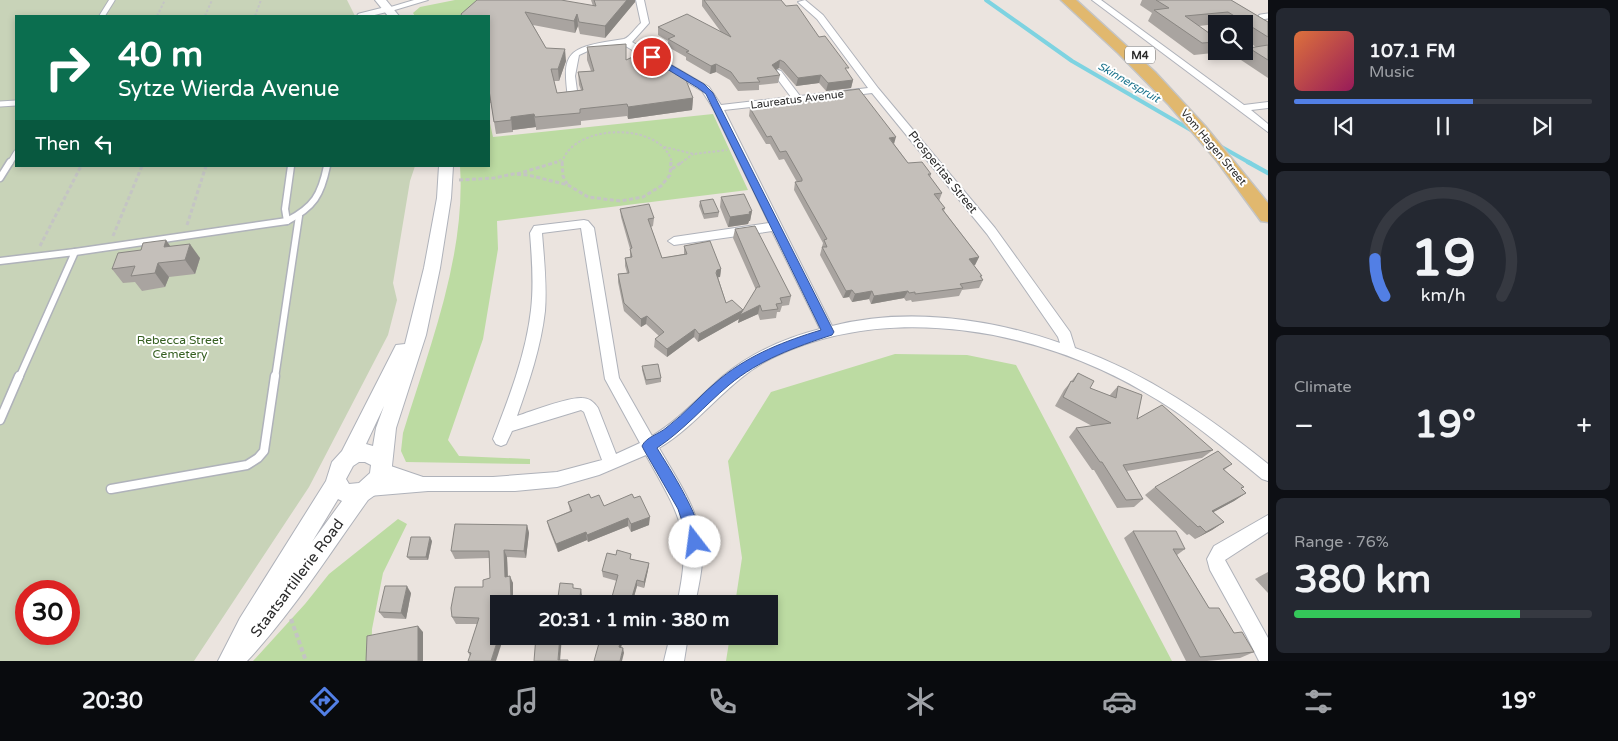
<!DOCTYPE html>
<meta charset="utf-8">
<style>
body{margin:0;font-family:"Varela Round",sans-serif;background:#242831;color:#f1f3f6;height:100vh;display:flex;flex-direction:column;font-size:19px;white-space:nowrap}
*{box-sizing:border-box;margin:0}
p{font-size:16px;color:#9ea1a6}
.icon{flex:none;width:28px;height:28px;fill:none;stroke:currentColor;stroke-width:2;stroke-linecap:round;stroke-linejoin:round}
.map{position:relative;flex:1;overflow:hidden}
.side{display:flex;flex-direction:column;gap:8px;padding:8px;background:#0d0f14;width:350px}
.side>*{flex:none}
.top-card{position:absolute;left:15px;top:15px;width:475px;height:152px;border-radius:0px;box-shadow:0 2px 8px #0003;background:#0b6e4f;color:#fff;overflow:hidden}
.controls{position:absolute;left:1208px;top:15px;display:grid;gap:10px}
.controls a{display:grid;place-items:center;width:45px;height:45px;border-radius:0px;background:#171b24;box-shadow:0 2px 8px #0003;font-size:25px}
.speed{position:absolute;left:15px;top:580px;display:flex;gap:10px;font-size:25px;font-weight:700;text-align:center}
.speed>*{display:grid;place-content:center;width:65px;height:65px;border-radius:50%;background:#171b24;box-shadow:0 2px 8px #0003;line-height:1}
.speed .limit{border:8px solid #d22;background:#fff;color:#111}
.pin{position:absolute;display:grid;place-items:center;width:42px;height:42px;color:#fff;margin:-21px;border:2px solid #fff;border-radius:50%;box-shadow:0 1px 5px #0007}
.me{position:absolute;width:55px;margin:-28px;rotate:345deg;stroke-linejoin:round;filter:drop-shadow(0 0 4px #0008)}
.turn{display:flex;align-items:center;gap:18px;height:105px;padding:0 20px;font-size:22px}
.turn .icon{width:65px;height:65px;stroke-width:2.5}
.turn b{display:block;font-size:35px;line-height:42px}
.then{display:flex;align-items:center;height:48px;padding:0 20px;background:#0003;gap:10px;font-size:19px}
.big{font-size:38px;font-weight:700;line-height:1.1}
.side .widget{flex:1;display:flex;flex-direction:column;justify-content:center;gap:8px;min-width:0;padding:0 18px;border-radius:8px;background:#242831}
.side .dial{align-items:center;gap:0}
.dial svg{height:130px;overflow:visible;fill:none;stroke:#363941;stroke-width:7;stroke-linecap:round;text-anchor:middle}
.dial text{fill:#f1f3f6;stroke:none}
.song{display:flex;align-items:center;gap:15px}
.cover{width:60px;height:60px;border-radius:8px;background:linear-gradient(135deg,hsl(20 70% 55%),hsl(330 70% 35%))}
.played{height:5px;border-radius:2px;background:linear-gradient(90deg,#527fe5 60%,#363941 60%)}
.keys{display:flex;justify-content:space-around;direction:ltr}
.heat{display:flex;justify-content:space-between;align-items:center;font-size:28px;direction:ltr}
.charge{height:8px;border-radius:4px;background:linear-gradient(90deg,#34c759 76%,#363941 0)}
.trip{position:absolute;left:490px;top:595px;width:288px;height:50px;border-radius:0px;background:#171b24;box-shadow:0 2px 8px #0003;font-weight:700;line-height:50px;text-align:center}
.tab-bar{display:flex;height:80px;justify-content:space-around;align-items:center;background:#090b0e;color:#9ea1a6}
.tab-bar .icon{width:35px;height:35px}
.tab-bar .active{color:#527fe5}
.tab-bar b{font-size:22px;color:#f1f3f6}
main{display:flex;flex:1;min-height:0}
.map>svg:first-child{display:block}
.green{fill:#bcdba2}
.cemetery{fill:#c8d3b8;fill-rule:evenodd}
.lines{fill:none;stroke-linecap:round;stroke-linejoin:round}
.stream-far1{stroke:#7ed3e1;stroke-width:4}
.stream{stroke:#7ed3e1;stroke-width:4.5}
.service-far2-casing{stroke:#afb2ba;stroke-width:7}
.service-far1-casing{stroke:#afb2ba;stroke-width:9}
.service-casing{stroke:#afb2ba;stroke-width:11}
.minor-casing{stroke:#afb2ba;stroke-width:2}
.tertiary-casing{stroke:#afb2ba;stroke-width:2}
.primary-casing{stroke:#c4c4c4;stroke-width:3}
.path-far2{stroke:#c4c4c4;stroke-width:2;stroke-dasharray:2.5 2;stroke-linecap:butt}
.path-far1{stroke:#c4c4c4;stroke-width:3;stroke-dasharray:4 2.5;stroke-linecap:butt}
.path{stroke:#c4c4c4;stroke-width:4;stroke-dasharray:4.5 3;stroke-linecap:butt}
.service-far2{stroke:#fff;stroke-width:5}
.service-far1{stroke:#fff;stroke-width:6}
.service{stroke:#fff;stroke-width:8}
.minor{fill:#fff;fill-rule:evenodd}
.tertiary{fill:#fff;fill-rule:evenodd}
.primary{fill:#e1b86e;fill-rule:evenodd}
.wall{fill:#a9a4a0}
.shaded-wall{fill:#898682}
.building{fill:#c4bfba;stroke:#898682}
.route{fill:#527fe5;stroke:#355395}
.labels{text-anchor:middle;stroke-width:4;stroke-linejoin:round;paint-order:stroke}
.shield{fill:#fff;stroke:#6b6b6b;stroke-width:1}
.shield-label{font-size:11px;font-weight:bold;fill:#2b2b2b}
.far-water-label{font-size:11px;font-style:italic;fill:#1d748d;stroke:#fff}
.far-street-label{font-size:11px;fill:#2b2b2b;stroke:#fff}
.street-label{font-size:12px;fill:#2b2b2b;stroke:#fff}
.park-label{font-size:12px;fill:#376023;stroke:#fff}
.near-street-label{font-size:15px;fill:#2b2b2b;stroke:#fff}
</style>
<main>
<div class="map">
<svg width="1268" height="661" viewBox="0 0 1268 661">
<rect width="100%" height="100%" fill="#ebe4df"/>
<g class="green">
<path d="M455,0H485L464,16H415L413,13L420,7Z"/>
<path d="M713,114L748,190L497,221L498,249L483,339L448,440L459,456L530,459V464L406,462L401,451L403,433C429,348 466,256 460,166H489V119L493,137Z"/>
<path d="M895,354L967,355L1016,365L1172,661H726L730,636H769V604H735L742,558L728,461L771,392Z"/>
<path d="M398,519L407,524L383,573L372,629L371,661H253L305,604L329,574Z"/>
</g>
<path class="cemetery" d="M0,0H347L355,16H16V166H415L410,181L393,283L397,300L388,335L309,487L194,661H0ZM26,591H69V634H26Z"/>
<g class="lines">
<g class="stream-far1">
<path d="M986,0L1072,61L1196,133"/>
<path d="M1218,145L1250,163"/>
</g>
<path class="stream" d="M1248,162L1268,173"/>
<defs>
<g id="service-far2">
<path d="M102,16L112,0"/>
<path d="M360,16L388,9"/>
<path d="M1261,17L1268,16"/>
<path d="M0,104L16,103"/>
<path d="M10,163L16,153"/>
</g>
<g id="service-far1">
<path d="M0,178L10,162"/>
<path d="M287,221L285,209L291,166"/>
<path d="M75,252L287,221C314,207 321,195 327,166"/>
<path d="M0,261L75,252L19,378"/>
<path d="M275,378L299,216"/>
</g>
<g id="service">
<path d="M0,420L19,376"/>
<path d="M111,489L247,465L258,458L264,451L275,376"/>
</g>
<g id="minor">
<path d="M414,0H428L388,12L384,9Z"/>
<path d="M636,0H644L649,23L632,42L709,87L721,105L791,97L773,73L778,70L781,71L800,96L868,88L817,19L798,2L805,0L823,15L878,88L995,228L1070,332L1075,348C1148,374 1208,416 1268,464V481L1262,479C1224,448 1187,416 1144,392C1037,329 889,302 774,357C729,378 701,423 659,448C676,478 698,508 702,543C704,563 699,584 695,604H677C693,531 680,517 646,455L599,475L557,487L515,491H428L369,496L363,494L361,489L363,484L387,480L376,475L374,470L376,465L382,463L423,477H493L557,472L602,460L584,412L581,410L512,431L506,444L501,446L496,444L493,439C509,398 526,354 531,310C534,285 532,258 530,233L534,226L584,220L588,221L594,228L619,378L652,436C679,420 700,396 723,376C751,353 785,338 820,329L772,231L674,245L668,241L674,237L769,223L713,108L702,91L622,44L592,49L579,55L575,76L578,98L573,101L568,98C563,59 564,49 605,42C611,41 618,40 624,39C630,37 636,27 641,23ZM872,93L987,234L1058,337L1060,343C988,318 906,307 832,326L724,110ZM581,228L605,379L640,443L616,454L598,408C594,402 589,398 582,398C568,397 532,411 517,416C529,382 541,347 545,311C547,285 544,259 542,233Z"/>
<path d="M1092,0H1101L1244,105L1268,102V108L1251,110L1268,124V132Z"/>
<path d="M1268,515V532L1225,560L1268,638V661H1259L1246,635L1210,570L1207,559L1214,546Z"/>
<path d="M670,636H688L684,661H664Z"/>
</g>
<g id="tertiary">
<path d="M375,0H386L399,16H388Z"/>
<path d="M439,166H453L451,198L440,268L426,335L396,428L391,475L382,490L368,500C329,554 293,612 247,661H218L240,618L326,481L332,462L342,451L396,345L405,344L424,268L437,198ZM384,406L376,428L373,446L366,444ZM359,462H365L371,465L370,473L359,483L349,484L346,479L353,466ZM338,499L342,501L312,542Z"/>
</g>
<path id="primary" d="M1061,0H1076L1155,72L1205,126L1268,203V222L1261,221L1217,161L1169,105L1118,53Z"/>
</defs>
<use href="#service-far2" class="service-far2-casing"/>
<use href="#service-far1" class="service-far1-casing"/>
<use href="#service" class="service-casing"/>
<use href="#minor" class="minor-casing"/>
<use href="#tertiary" class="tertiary-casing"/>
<use href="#primary" class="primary-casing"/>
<g class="path-far2">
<path d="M157,16L165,0"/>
<path d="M205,16L212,0"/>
<path d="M255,16L261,0"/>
<path d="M664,147L694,154L727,150"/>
<path d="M555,163L562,159"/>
<path d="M562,163C572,123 663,121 672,163"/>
<path d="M681,163L693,154"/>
</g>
<g class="path-far1">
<path d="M562,162L563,176L567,184"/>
<path d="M672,169L682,162"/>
<path d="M517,174L557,162"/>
<path d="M459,180L494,178L513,174L528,175L568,185L588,197L620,201L643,197L661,186L670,175L671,162"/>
<path d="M187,225L206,166"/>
<path d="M113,236L142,166"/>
<path d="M40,246L81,166"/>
</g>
<path class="path" d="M291,619L306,661"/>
<use href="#service-far2" class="service-far2"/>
<use href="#service-far1" class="service-far1"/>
<use href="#service" class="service"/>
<use href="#minor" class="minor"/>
<use href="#tertiary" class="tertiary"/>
<use href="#primary" class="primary"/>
</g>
<g class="wall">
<path d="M591,0H635V2L605,38L580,34L578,26L575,33L533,25L546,48L566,61L559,81H554L557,93L581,90L579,85L578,72L591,71L587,60V47L626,60L693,98L692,110L628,119L627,116L581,121V125L536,130V127L513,130V132L496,134L491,103H489V16H462L461,14L593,6Z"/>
<path d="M702,0H781L786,6L819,37L853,80L851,88L826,91L819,83L796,86L782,70L779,68L776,70L780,75L778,83L759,85V90L738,91L730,80L716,72L710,74L686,60V57L668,47V41L658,35V27L721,32L702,6Z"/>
<path d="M1142,0H1231L1268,22V78L1241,60L1249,48L1256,47L1244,39V24H1216L1199,26L1216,38V49L1213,53L1194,55L1148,21L1152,13L1140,5Z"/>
<path d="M835,92L894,144L908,163L931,174L930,177L942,193L939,201L945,208L944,211L979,257L975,265H974L983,280L979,288L962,290L959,296L912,302L911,300L906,301L904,298L871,304L869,299L852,302L849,297L843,298L820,255L823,243L794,190L795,182H797L784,159L779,160L770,144H766L749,116L750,108L767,106V104L803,102L834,98Z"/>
<path d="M721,197L752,211L750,221H749L748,224L728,227L720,207Z"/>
<path d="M700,201L719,212L718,217L704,219L699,206Z"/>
<path d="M620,209L654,218L653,226L651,227L662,258L684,254V246L721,269L720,277H718L726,303L743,310L756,290L733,238L735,229L791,296L789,305L782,306L780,312H777L776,318L760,320L758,314L738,323L739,319L698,342L694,337L667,357L654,347L655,339L659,336L646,324L641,327L624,311L618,282V274L627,273L625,266V258L630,257V249L621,217Z"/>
<path d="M166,240L170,246L200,258L195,274L169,277L165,287L142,291L135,282L123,283L112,269L141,250Z"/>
<path d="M642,366L661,378V382L646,385L642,370Z"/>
<path d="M1078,373L1090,388L1110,396V395L1118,386L1137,419L1213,450L1202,458L1127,471L1143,499L1134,507L1117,508L1094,470H1092L1069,437L1076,428L1092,426L1055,406L1064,390Z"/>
<path d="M1232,464L1224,470L1244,487L1241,488L1246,493L1234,501L1213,512L1224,522L1212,530L1195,539L1189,534L1187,535L1145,495L1155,487Z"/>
<path d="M591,498L604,506L649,525L631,532L628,526L588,542L587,540L558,552L549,529L547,521L570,511L568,502Z"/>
<path d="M527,525L529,533L526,558L507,557L508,577L513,583V604H499L470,656L468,652L477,624H456L452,617L483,587L490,578L489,558L455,559L451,551Z"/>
<path d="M1133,531L1185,549L1177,555L1209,608L1254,652L1240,658L1207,661H1186L1124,538Z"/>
<path d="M432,541L428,560H410L407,557Z"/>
<path d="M631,559L649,563L648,570L644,588L637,586L632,604H610L617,581L603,577L602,571Z"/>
<path d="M1268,572V593L1255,579Z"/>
<path d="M411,593L406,619L384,618L379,612Z"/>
</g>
<g class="shaded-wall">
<path d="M627,0H635V2L605,38V26Z"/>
<path d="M577,14L578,26L575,33L574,21Z"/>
<path d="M565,49L566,61L559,81L558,69Z"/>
<path d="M780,60L779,68L771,73L772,65Z"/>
<path d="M716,64V72L710,74L711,66Z"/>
<path d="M821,75L819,83L796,86L798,78Z"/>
<path d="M853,80L851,88L826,91L828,83Z"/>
<path d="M693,98L692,110L628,119V107Z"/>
<path d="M534,114L536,127L512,130L511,117Z"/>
<path d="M896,137L894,144L889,138Z"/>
<path d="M752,211L750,221H749L748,224L728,227L730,217Z"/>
<path d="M166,240L176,255L164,247Z"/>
<path d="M190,244L200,258L195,274L185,260Z"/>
<path d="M979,257L975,265L965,267L969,259Z"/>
<path d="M158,263L169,277L165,287L155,273Z"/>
<path d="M721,269L720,277L716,278L717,270Z"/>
<path d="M852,290L849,297L843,298L846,291Z"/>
<path d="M872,291L869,299L852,302L855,294Z"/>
<path d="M908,291L904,298L871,304L874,296Z"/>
<path d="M760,305L758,314L738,323L739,319L698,342L699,334L743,310Z"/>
<path d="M647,316L646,324L641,327V319Z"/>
<path d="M695,329L694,337L667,357V349Z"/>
<path d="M1246,493L1234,501L1201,519L1212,511Z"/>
<path d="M650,517L649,525L631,532V524Z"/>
<path d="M628,518V526L588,542L587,535Z"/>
<path d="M1224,522L1212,530L1195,539L1206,532Z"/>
<path d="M527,525L529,533L526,558L524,551Z"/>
<path d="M586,532L587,540L558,552L556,544Z"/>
<path d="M430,537L432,541L428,560L426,557Z"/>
<path d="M504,550L507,557L508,584L505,577Z"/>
<path d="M649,563L648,570L644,588V582Z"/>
<path d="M510,576L513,583V604L511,598Z"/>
<path d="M637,580V586L632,604H630Z"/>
<path d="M407,586L411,593L406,619L401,613Z"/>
<path d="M581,589L582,596L581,604H579Z"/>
<path d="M418,626L423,632V661H418Z"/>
<path d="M499,636H504L496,661H491Z"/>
<path d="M560,636H562L560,661H558Z"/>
<path d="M622,636H624L620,652L619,647Z"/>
<path d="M623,648L624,653L622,661H620Z"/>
</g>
<g class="building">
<path d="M477,0H561L596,6L594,0H627L605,26L579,22L577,14L574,21L525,12L546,48L565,49L558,69H551L557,93L583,90L578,72L594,71L587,47L626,44V60L639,54L649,60L651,59L686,80L693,98L628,107L627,104L580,109V113L535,117L534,114L511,117V120L494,122L489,90V16H462L461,14Z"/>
<path d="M704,0H781L786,6L797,5L819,37L825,36L849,68H845L853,80L828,83L821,75L798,78L784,62L780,60L772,65L780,75L757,78L760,82L739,83L731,72L716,64L711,66L686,52L689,51L668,39L675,36L658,27L687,14L731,37Z"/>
<path d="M1156,0H1231L1268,22V37L1228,12L1185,16L1216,38V42L1202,43L1154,10L1169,8Z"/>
<path d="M1268,45V60L1249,48Z"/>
<path d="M859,89L896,137L889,138L908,163L922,162L931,174H928L942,193L934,194L945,208L942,209L979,257L969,259L982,276H980L983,280L960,284L963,288L915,294V292L909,293L908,291L874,296L872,291L855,294L852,290L846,291L822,247H827L824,240L827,239L795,182L802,181V179L786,151L780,152L771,136L767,137L750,108L769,106L767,104L801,100L803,102L841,97L835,92Z"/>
<path d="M744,194L752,211L749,212L750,214L730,217L721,197Z"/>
<path d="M713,199L719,212L704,214L700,201Z"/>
<path d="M649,204L654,218L648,219L662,258L687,254L684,246L710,241L721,269L717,270L716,273L726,303L732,300L743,310L699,334L695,329L667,349L655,339L664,332L647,316L641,319L624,303L618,274L629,273L625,258L632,257L630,249L632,248L620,209Z"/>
<path d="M755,226L791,296L780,298L782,303L776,304L778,309L762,311L760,305L740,315L757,287H760L735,229Z"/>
<path d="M166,240L164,247L190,244L185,260L158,263L155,273L131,276L135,266L112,269L118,253L141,250L143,243Z"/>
<path d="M658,364L661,378L646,380L642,366Z"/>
<path d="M1078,373L1094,381L1090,388L1116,398L1118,386L1142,395L1137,419L1162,405L1213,450L1123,465L1143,499L1126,500L1102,462H1100L1076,428L1111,423L1063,397L1071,381L1073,382Z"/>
<path d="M1218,451L1232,464L1223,469L1244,487L1241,488L1246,493L1212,511L1224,522L1206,532L1200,526L1198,527L1155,487Z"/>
<path d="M589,494L591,498L599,495L604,506L632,494L634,498L640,496L650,517L631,524L628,518L587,535L586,532L556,544L547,521L572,511L568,502Z"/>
<path d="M455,524L527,525L524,551L504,550L505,577L510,576L511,598H506V604H499V636L491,661H468L471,653L468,652L479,618L452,617L451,608L455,587H483V580L490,578L489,551H451Z"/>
<path d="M1133,531H1176L1185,549H1173L1209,608H1219L1234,633L1242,632L1254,652L1200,657Z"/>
<path d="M411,537H430L426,557H407Z"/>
<path d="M617,550L631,554L630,559L649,563L644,582L637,580L630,604H610L618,575L602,571L607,553L616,555Z"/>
<path d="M560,583L573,584V588L581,589L579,604H557Z"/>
<path d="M385,586H407L401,613L379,612Z"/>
<path d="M418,626V661H366L367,636Z"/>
<path d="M536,636H560L558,660H568V661H534Z"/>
<path d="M601,636H622L619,647L623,648L620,661H594Z"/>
</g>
<path class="route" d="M649,55H654L704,84L713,93L834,332L832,335C795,347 759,360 729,385C704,406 684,430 657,448C668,466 708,527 700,546L695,548L690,546L678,509L644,450L642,446C646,437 659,434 666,428C686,413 702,393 721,378C751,354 785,341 821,330L706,94L698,88L649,58Z"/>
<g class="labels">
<rect class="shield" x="1125" y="46.5" width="30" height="17" rx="4"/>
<g class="shield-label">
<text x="1140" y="59">M4</text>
</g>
<g class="far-water-label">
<text transform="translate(1129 82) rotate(30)" y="4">Skinnerspruit</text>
</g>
<g class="far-street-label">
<text transform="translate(797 99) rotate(-7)" y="4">Laureatus Avenue</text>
<text transform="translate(1214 147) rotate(50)" y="4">Vom Hagen Street</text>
</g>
<g class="street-label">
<text transform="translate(943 172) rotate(51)" y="4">Prosperitas Street</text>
</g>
<g class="park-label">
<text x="180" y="344">Rebecca Street<tspan x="180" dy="14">Cemetery</tspan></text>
</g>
<g class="near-street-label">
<text transform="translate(297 578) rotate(-53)" y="5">Staatsartillerie Road</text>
</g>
</g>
</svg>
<div class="controls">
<a><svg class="icon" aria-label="search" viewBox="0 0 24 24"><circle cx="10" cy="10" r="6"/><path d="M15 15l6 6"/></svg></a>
</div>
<div class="speed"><div class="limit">30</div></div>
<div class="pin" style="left:652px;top:57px;background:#d93025"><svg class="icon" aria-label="arrive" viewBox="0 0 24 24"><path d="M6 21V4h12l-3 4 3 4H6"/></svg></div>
<svg class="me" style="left:695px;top:542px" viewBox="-20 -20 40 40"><circle r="19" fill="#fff"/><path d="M0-13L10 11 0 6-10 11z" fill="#527fe5"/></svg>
<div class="trip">20:31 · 1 min · 380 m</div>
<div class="top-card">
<div class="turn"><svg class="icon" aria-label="right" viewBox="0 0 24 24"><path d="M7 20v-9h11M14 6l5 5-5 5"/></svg><div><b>40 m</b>Sytze Wierda Avenue</div></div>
<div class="then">Then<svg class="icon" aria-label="left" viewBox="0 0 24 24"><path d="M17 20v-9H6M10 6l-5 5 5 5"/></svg></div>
</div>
</div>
<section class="side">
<div class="widget">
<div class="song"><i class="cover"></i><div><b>107.1 FM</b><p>Music</p></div></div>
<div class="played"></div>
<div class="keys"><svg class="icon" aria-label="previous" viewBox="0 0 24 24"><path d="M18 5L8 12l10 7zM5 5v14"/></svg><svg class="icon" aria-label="pause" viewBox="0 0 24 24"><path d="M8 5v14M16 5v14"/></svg><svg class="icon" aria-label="next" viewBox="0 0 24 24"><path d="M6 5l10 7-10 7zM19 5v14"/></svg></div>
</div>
<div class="widget dial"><svg viewBox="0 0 100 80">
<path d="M14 69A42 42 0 1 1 86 69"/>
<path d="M14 69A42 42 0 0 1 8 46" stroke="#527fe5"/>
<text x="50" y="56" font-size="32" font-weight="700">19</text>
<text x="50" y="72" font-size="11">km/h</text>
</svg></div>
<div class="widget"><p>Climate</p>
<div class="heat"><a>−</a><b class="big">19°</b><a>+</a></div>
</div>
<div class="widget"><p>Range · 76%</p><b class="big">380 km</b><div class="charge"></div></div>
</section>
</main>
<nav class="tab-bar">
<b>20:30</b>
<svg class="icon active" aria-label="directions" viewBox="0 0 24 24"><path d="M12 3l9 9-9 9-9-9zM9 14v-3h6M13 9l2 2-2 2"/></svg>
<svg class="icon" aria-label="music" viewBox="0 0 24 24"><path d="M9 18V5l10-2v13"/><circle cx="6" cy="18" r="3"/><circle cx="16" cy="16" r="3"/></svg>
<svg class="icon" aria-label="phone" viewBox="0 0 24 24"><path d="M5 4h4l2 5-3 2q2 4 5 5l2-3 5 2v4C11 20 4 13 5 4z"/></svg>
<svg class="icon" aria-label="climate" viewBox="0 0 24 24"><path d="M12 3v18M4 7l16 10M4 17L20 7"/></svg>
<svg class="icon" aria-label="car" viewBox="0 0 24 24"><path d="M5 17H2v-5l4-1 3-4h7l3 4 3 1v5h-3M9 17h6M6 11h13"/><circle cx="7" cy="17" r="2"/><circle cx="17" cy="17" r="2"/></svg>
<svg class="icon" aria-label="filters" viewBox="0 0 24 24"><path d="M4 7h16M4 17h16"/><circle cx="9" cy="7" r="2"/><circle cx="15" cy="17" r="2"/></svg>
<b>19°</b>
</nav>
